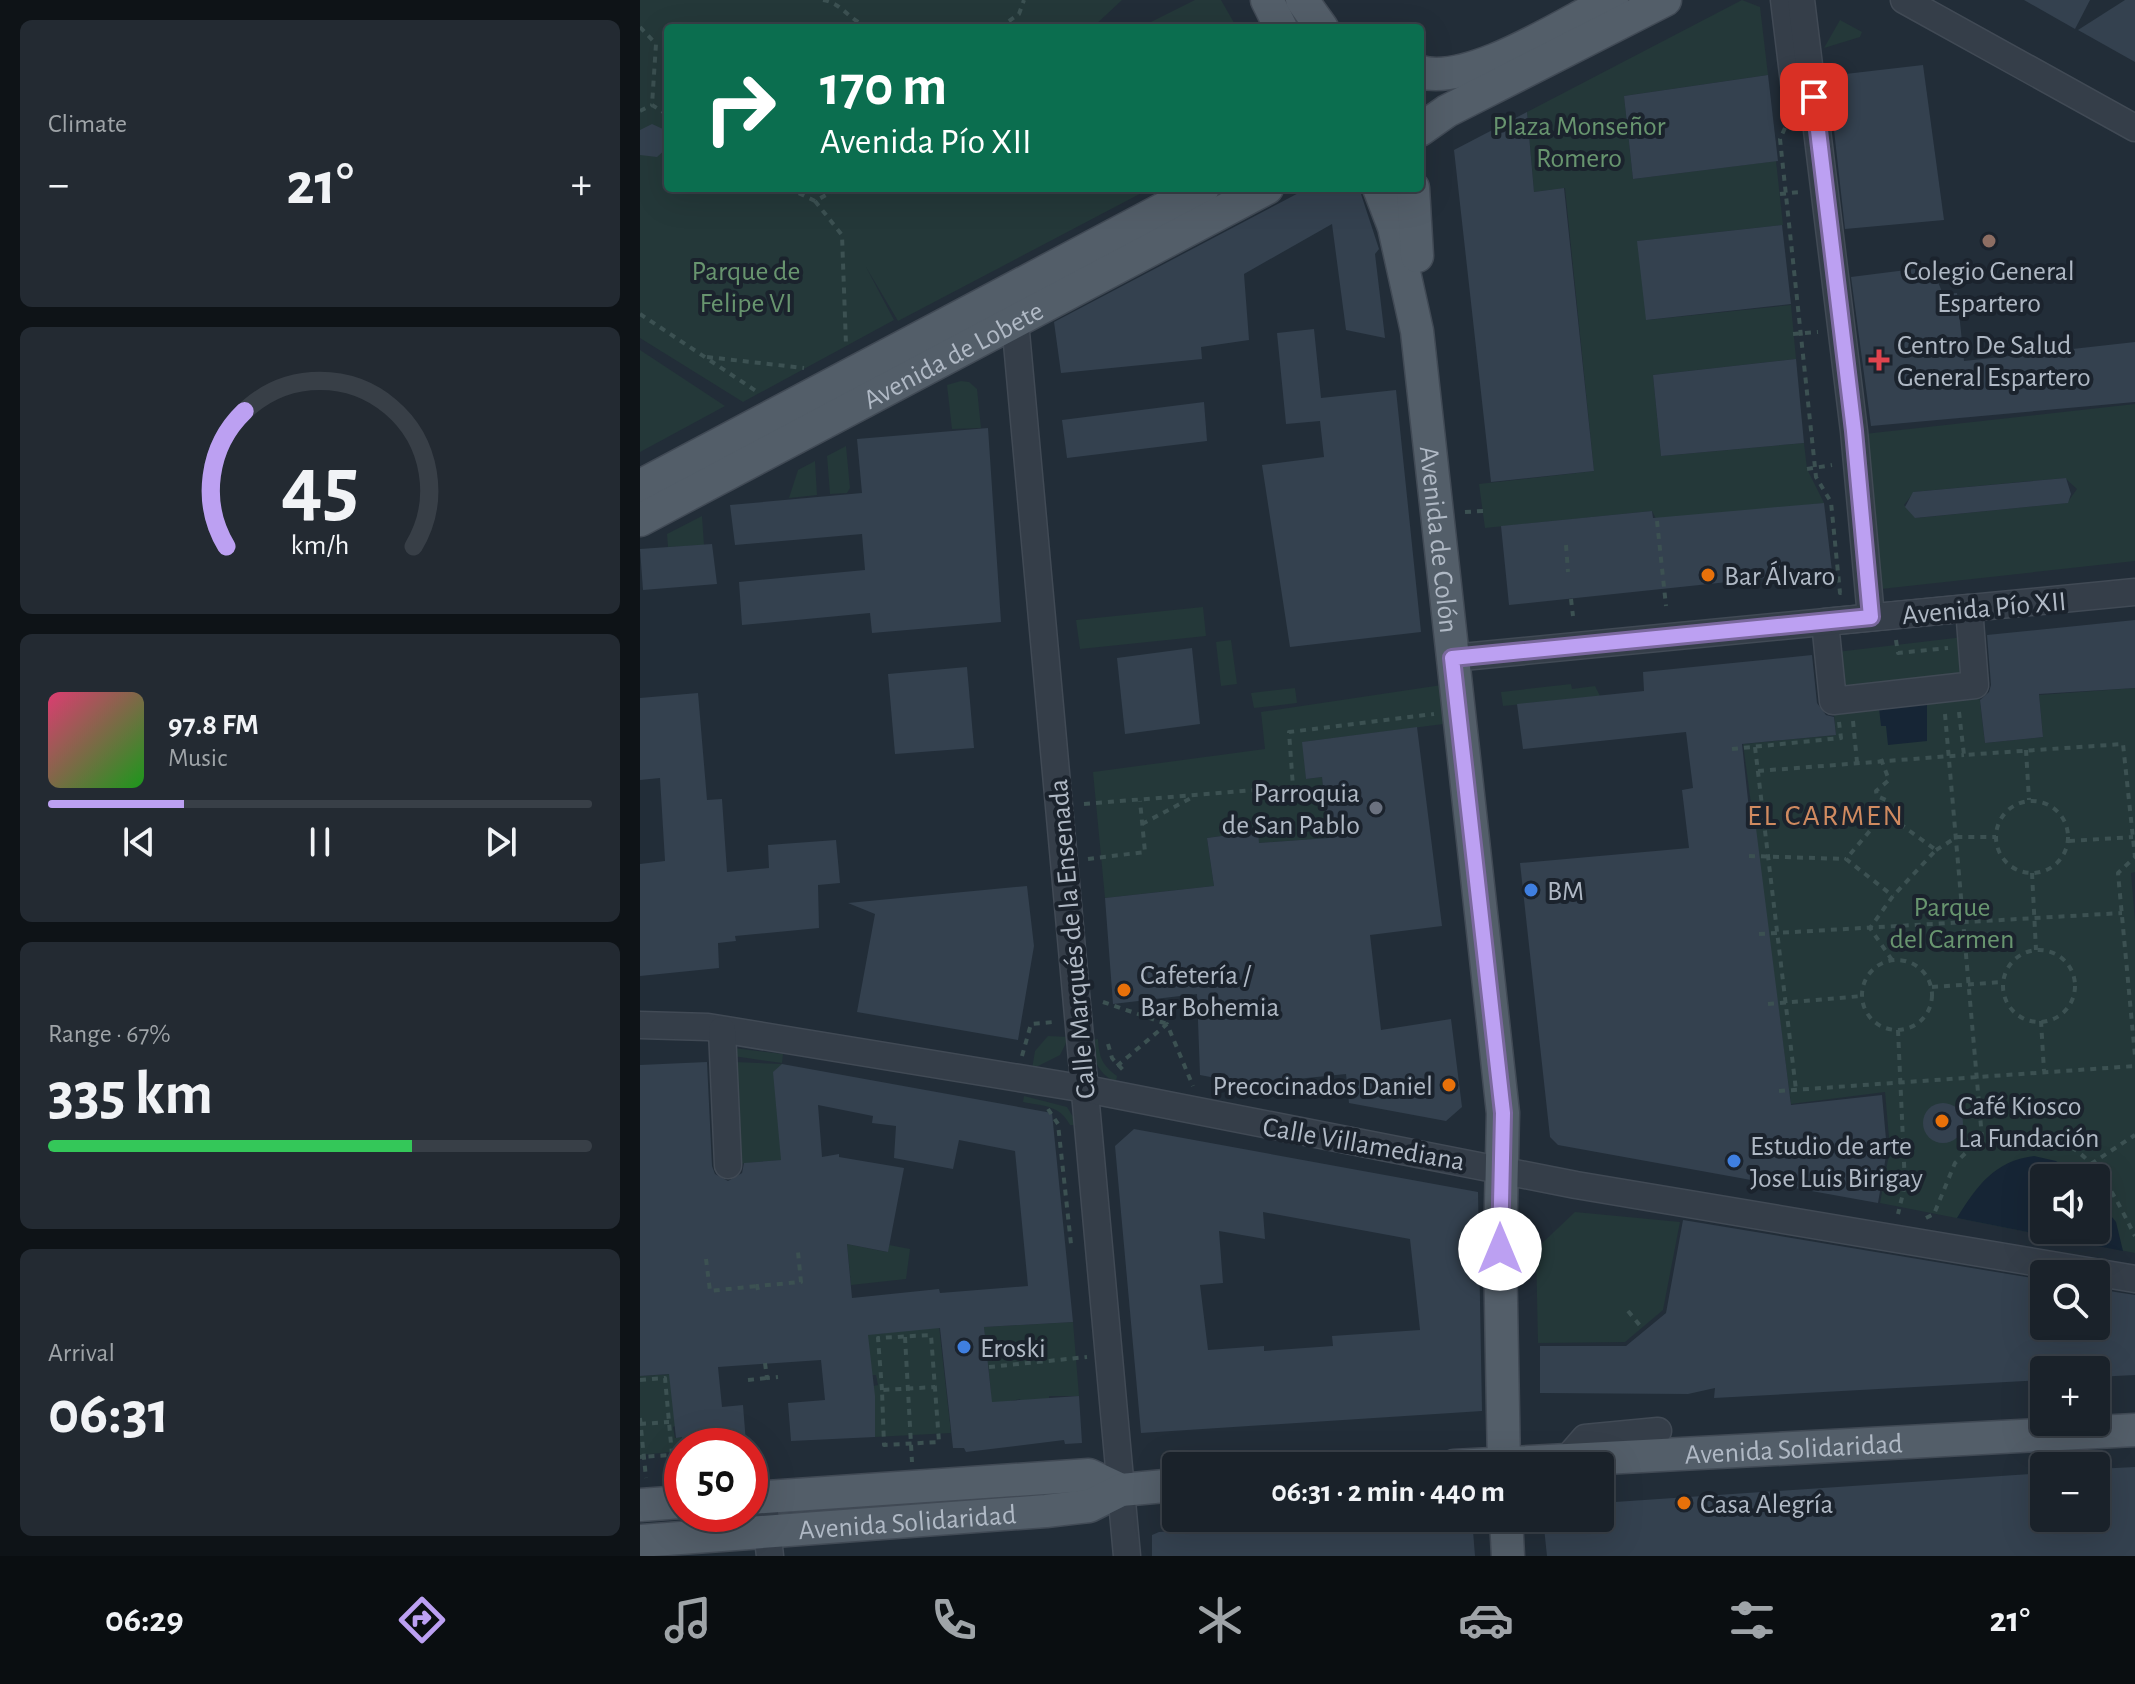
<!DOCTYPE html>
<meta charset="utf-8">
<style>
body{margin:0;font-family:"Alegreya Sans",sans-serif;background:#232a32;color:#f1f3f6;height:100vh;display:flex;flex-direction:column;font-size:30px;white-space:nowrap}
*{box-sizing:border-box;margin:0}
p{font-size:26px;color:#9fa4a8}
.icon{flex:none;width:44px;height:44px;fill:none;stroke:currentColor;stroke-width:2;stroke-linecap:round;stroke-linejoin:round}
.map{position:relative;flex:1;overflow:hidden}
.panel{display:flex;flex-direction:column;gap:20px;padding:20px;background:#0e1317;width:640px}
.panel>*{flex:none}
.hud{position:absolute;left:24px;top:24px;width:760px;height:168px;border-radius:8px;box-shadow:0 8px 32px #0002,0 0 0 2px #383f47;background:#0b6e4f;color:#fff;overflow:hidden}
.tools{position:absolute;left:1390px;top:1164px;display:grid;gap:16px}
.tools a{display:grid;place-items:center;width:80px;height:80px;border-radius:8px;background:#1a222a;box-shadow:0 8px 32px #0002,0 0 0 2px #383f47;font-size:40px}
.speed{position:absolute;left:24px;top:1428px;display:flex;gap:16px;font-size:40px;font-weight:700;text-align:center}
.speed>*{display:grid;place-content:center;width:104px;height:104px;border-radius:50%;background:#1a222a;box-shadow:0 8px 32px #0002,0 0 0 2px #383f47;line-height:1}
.speed .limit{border:12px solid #d22;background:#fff;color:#111}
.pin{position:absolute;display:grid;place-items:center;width:68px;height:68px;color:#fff;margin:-34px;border-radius:16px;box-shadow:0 4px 12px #0006}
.me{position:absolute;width:88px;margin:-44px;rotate:0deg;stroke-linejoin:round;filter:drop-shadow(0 0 6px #0008)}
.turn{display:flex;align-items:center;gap:28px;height:168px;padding:0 24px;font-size:36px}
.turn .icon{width:104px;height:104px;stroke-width:2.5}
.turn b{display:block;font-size:56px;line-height:68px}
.big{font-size:60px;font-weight:700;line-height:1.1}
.panel .card{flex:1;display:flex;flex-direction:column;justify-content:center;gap:12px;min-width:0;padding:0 28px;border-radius:12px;background:#232a32}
.panel .dial{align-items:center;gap:0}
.dial svg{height:208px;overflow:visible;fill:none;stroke:#383f47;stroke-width:7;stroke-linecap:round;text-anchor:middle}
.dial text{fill:#f1f3f6;stroke:none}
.song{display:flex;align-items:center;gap:24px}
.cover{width:96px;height:96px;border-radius:12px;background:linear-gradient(135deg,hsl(340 70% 55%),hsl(120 70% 35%))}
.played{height:8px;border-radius:4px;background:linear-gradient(90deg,#bca0f2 25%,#383f47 25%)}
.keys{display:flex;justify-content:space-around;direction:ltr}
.heat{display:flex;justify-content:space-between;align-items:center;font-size:44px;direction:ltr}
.charge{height:12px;border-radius:6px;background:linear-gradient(90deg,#34c759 67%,#383f47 0)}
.trip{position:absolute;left:522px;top:1452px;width:452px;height:80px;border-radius:8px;background:#1a222a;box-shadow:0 8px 32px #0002,0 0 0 2px #383f47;font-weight:700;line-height:80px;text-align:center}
.tabs{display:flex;height:128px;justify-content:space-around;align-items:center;background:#0a0e11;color:#9fa4a8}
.tabs .icon{width:56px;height:56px}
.tabs .current{color:#bca0f2}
.tabs b{font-size:36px;color:#f1f3f6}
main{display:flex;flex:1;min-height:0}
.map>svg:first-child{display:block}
.green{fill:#243839;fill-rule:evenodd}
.water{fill:#162535}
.building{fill:#34414f;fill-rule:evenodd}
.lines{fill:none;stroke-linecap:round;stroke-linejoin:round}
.minor-casing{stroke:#414a55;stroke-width:29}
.major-casing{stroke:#414a55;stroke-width:35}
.path{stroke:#3c5152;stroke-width:4;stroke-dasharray:6 6;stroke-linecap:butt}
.minor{stroke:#353e49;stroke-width:26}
.major{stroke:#535e69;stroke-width:32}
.route-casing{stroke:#7a689d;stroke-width:20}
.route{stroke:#bca0f2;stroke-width:14}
.education-dot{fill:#8d6e63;stroke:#1b232d;stroke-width:3}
.health-dot{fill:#e0444e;stroke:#1b232d;stroke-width:3}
.food-dot{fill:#e8710a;stroke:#1b232d;stroke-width:3}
.worship-dot{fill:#6b7280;stroke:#1b232d;stroke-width:3}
.shop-dot{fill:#3f7fe0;stroke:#1b232d;stroke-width:3}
.labels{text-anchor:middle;stroke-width:8;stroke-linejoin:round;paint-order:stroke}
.park-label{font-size:28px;fill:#68956f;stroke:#1b232d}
.poi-label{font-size:28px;fill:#b0b9c5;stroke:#1b232d;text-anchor:start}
.street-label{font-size:28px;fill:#b0b9c5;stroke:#1b232d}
.neighbourhood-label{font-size:30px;letter-spacing:2px;fill:#d08a60;stroke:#1b232d}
</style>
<main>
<section class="panel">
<div class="card"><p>Climate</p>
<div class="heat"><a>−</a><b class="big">21°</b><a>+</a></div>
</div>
<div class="card dial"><svg viewBox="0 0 100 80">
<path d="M14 69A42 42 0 1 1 86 69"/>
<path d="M14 69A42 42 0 0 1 21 17" stroke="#bca0f2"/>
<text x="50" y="56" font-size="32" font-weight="700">45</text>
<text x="50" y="72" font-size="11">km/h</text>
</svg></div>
<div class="card">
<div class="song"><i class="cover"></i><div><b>97.8 FM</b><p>Music</p></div></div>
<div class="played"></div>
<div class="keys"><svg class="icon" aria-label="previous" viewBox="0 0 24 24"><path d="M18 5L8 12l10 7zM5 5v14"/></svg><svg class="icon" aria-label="pause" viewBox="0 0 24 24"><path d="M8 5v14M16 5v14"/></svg><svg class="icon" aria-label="next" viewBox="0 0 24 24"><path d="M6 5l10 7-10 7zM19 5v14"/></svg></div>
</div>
<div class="card"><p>Range · 67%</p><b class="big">335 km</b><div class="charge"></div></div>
<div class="card"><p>Arrival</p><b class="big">06:31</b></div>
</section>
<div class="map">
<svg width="1495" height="1556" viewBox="0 0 1495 1556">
<rect width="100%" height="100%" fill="#222d38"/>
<g class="green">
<path d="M0,0H482L452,28H28V188H511L258,321L226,267L254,320L103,402L0,338Z"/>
<path d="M555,0H581L597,28H499Z"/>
<path d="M1102,0L1120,7L1128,75L984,96L993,179L1136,161L1143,225L998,241L1007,320L1151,305L1156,359L1013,375L1021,456L1164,443L1167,469L1184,503L1017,521L1012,511L845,528L839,484L954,471L925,188L894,192L887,112Z"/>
<path d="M1200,20L1222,32L1220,37L1184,48Z"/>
<path d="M0,350L85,406L0,452Z"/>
<path d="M321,381L329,382L337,389L341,428L312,429L307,385Z"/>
<path d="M1495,404V561L1241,589L1224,434ZM1425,478L1437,489L1427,503L1276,518L1264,505L1274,492Z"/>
<path d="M206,446L210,488L207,493L190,494L187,456Z"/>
<path d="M175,461L177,495L149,498L158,470Z"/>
<path d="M62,516L64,545L28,547L27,534Z"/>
<path d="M563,607L566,636L440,649L436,620Z"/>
<path d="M1332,636L1345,743L1403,737L1399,695L1495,688V872L1491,873L1495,921V1253L1240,1203L1250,1149L1245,1092L1151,1104L1103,744L1196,735L1188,653ZM1404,1178H1456V1230H1404Z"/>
<path d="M591,640L597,684L581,686L576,642Z"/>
<path d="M815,683L819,722L663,742L666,779L682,777L688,838L619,843L617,831L567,838L574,886L465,898L453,772L625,749L621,712Z"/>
<path d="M931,684L932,689L955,686L960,696L863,706L861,692Z"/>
<path d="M655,688L657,703L614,708L611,693Z"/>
<path d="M408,1036L429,1037L420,1055L392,1069L395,1051Z"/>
<path d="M458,1039C459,1057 462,1065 477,1076L476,1082C456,1072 455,1061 451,1040Z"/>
<path d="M85,1047L143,1054L142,1063L86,1055Z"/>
<path d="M72,1061L142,1064L141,1160L78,1166Z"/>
<path d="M384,1096L427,1107L438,1125H430C420,1105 403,1106 383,1102Z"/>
<path d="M935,1212L1040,1222L1023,1310L985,1342L898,1343L896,1249Z"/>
<path d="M207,1244L247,1252L249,1245L270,1249L266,1279L211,1285Z"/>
<path d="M433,1322L439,1396H409V1402L381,1404L380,1399L348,1406L351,1393L344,1327Z"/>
<path d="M299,1326L311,1433L235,1437L233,1386L238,1385L236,1375H232L224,1332L237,1334Z"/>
<path d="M31,1374L37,1425L33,1427L35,1438L42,1437V1451L0,1455V1376Z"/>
</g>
<g class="water">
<path d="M1287,694V741L1248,745L1246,726H1241L1238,699Z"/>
<path d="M1394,1156L1416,1161L1438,1178H1404V1230H1456V1197L1476,1222L1483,1251L1317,1218C1337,1186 1354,1161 1394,1156Z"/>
</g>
<g class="building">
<path d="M1384,0H1450L1435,29Z"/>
<path d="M1485,0H1495V62L1438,30Z"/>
<path d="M1283,65L1304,220L1205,229L1188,76Z"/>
<path d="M1128,75L1138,161L993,179L984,96Z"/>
<path d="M887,112L894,192L924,188L954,471L851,482L814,150Z"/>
<path d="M12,124L23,129L28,138L26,149L17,157L0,155V130Z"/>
<path d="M668,188H710L721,194L739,249L735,254L745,338L706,330L692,224L604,274L609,340L561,347L562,359L421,373L414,322Z"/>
<path d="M1142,225L1151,304L1006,320L997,241Z"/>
<path d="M1282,268L1295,275L1303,294L1317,293L1324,361L1495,342V402L1231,426L1211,277Z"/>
<path d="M674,329L681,398L756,390L781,632L650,647L622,465L684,457L680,421L646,424L637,333Z"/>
<path d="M1156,359L1164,443L1021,456L1013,375Z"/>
<path d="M564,402L567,441L427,458L422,420Z"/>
<path d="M348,428L361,622L232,633L230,613L102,625L99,582L225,570L222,534L95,545L90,505L222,493L217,439Z"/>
<path d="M1426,478L1431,494L1428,503L1275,518L1265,507L1273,492Z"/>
<path d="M1184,503L1192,571L869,605L861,526L1012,511L1013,518Z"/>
<path d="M72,544L77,584L3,590L0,549Z"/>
<path d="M1495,620V688L1399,694L1403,737L1345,743L1340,700L1349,692L1351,685L1347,635Z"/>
<path d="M552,648L560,724L485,734L477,658Z"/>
<path d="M1172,655L1177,703L1186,715L1194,717L1196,735L1102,744L1111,828H1116L1151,1105L1242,1095L1247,1150L1238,1203L918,1145L910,1137L880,863L1049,848L1042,790L1053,788L1046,732L883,749L877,704L1004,691L1003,672Z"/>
<path d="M327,667L334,748L255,754L248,674Z"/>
<path d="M58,693L67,800L82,799L87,872L129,868L128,845L196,840L200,883L178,885L179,928L95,936L96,941L78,943L79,968L0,976V864L25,861L20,778L0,780V698Z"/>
<path d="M777,727L802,926L730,935L741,1030L811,1019L822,1107L806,1121L709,1103L706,1074L607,1084L560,1075L557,994L473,1004L465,898L574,886L567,838L618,831L619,843L688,838L682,777L666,779L662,742Z"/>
<path d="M387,886L394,946L378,1040L217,1012L235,914L208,903Z"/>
<path d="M67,1062L72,1166L75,1174L88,1181L102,1173L104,1163L141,1160L133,1072L142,1064L412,1113L433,1322L344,1327L352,1402L439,1396L442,1443L425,1444L424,1440L326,1452L324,1448H313L300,1328L228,1335L235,1396V1437L151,1441L148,1403L185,1400L181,1360L78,1367L82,1407L103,1405L106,1443L43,1446L42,1437L36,1438L29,1374L0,1376V1065ZM178,1105L233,1116L232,1123L256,1126L254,1158L313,1169L319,1140L375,1151L388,1286L300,1293L299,1289L212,1298L207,1244L248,1252L264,1168L199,1157V1154L182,1157Z"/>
<circle cx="1303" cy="1123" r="20"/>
<path d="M494,1129L838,1192L842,1411L501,1433L475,1146ZM623,1212L770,1239L780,1330L692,1336L693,1346L624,1351V1346L568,1350L560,1285L583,1283L579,1231L625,1239Z"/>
<path d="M1043,1220L1404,1280V1326H1456V1289L1495,1295V1375L1456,1377V1370H1404V1380L1074,1398L1075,1388L1048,1394L900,1393V1346H986L1026,1313Z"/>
<path d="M1495,1467V1556H907L903,1518H960V1503L1404,1473V1518H1456V1469Z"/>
<path d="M728,1518H832L835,1556H512V1535L519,1532Z"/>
</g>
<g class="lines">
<defs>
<g id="minor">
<path d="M1144,0L1157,107"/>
<path d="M1161,0L1214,431L1231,617"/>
<path d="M1264,0L1495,128"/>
<path d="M375,321L487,1556"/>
<path d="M1329,608L1335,685L1193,701L1185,622Z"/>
<path d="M812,658L1495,592"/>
<path d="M0,1025L68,1027L446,1089L936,1185L1495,1279"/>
<path d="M82,1030L88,1165"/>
<path d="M925,1461L945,1438L1018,1431"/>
<path d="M125,1513L130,1556"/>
</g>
<g id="major">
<path d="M627,0L641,28"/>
<path d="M662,0L682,28"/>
<path d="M780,72C831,86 925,23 972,0"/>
<path d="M780,130L807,111L1025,0"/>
<path id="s1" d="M739,188L754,227L777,331L863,1113L860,1249L864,1466"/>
<path d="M773,188L777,256"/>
<path d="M0,486L563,188"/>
<path id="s2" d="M0,520L627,188"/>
<path id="s3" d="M814,1466L1495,1430"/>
<path d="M110,1498L449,1475L481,1490"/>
<path d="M0,1505L42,1502"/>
<path d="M866,1518L868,1556"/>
<path id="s4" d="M0,1541L406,1511L449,1506L481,1490L536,1485"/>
</g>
</defs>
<use href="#minor" class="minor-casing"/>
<use href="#major" class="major-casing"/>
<g class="path">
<path d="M183,0C203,3 209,22 232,28"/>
<path d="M0,27L16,44L12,105L28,115"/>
<path d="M359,28L379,14L384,0"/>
<path d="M0,111L12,105"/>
<path d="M1145,128L1140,139L1176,477L1191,502L1200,593L1203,592"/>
<path d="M148,188L175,201L199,188"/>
<path d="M1140,194L1161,192"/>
<path d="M175,201L202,235L206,345"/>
<path d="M0,314L119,393"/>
<path d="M1153,334L1178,332"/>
<path d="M67,357L164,368"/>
<path d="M1167,469L1192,465"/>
<path d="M825,512L843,511"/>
<path d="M1017,521L1026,606"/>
<path d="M926,545L928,572"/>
<path d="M931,599L933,616"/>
<path d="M1256,640L1258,653L1308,648"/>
<path d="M1319,712L1324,755L1483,744L1495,857L1478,873L1495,1056"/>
<path d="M1305,714L1342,1138"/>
<path d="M1213,721L1217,762"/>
<path d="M1115,747L1156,1090"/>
<path d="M1092,749L1201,738L1199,722"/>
<path d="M1386,750L1389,800"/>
<path d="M1241,759L1249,780L1236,791L1237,796L1246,800L1245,813"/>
<path d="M1118,771L1324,755"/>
<circle cx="1392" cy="837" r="36"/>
<path d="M444,804L653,787L649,732L794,714"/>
<path d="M502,824L553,797"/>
<path d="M1429,841L1493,837"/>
<path d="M1296,850L1317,837H1356"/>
<path d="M1109,856L1206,859"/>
<path d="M448,859L505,852L500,801"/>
<path d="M1392,873L1396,950"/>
<path d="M1119,934L1482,913"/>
<circle cx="1399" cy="986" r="36"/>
<circle cx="1257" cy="995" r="35"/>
<path d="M1252,960L1230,928L1253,896L1296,850L1245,813L1206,859L1253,896"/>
<path d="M1292,987L1363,982"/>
<path d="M463,1002L527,1024"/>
<path d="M1128,1004L1222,996"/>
<path d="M1401,1021L1404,1071"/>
<path d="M1258,1030L1265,1185L1258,1214"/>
<path d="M468,1044L472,1058L483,1070"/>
<path d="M382,1056L391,1024L413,1022"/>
<path d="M477,1066L527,1024L553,1086"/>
<path d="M1139,1091L1495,1066"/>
<path d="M408,1109L418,1124L431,1244"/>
<path d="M1451,1164L1495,1135"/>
<path d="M1286,1218L1294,1214L1315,1163L1342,1138C1362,1139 1407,1135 1423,1143C1459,1159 1478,1203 1495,1236"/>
<path d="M66,1259L70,1291L117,1286"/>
<path d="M118,1290L117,1286L161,1282L158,1252"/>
<path d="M988,1311L1002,1328"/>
<path d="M265,1337L272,1462"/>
<path d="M125,1363L127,1378L138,1377"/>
<path d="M349,1367L447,1357"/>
<path d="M0,1380L25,1378L32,1455L0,1457"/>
<path d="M108,1380L127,1378"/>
<path d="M242,1390L238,1338L291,1335L299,1442L244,1445L242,1390L295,1387"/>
<path d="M0,1418L6,1478"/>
<path d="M0,1424L29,1422"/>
</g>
<use href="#minor" class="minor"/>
<use href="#major" class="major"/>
</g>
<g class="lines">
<defs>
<path id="route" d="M860,1249L863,1113L812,658L1231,617L1214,431L1174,97"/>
</defs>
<use href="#route" class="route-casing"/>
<use href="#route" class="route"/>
</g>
<circle class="education-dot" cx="1349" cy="241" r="8"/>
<path class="health-dot" d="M1235 348h8v8h8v8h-8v8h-8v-8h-8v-8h8z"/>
<g class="food-dot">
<circle cx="1068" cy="575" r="8"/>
<circle cx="484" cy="990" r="8"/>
<circle cx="809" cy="1085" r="8"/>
<circle cx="1302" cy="1121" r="8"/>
<circle cx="1044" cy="1503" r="8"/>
</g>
<circle class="worship-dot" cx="736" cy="808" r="8"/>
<g class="shop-dot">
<circle cx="891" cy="890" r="8"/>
<circle cx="1094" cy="1161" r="8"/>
<circle cx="324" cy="1347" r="8"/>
</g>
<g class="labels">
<g class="park-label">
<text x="939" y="135">Plaza Monseñor<tspan x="939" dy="32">Romero</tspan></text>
<text x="106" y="280">Parque de<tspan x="106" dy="32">Felipe VI</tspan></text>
<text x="1312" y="916">Parque<tspan x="1312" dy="32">del Carmen</tspan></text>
</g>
<g class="poi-label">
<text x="1349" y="280" text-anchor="middle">Colegio General<tspan x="1349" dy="32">Espartero</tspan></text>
<text x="1257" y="354">Centro De Salud<tspan x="1257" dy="32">General Espartero</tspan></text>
<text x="1084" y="585">Bar Álvaro</text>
<text x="720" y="802" text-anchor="end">Parroquia<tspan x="720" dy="32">de San Pablo</tspan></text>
<text x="907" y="900">BM</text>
<text x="500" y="984">Cafetería /<tspan x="500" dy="32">Bar Bohemia</tspan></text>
<text x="793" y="1095" text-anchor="end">Precocinados Daniel</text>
<text x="1318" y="1115">Café Kiosco<tspan x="1318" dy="32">La Fundación</tspan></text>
<text x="1110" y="1155">Estudio de arte<tspan x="1110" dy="32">Jose Luis Birigay</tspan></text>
<text x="340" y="1357">Eroski</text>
<text x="1060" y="1513">Casa Alegría</text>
</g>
<g class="street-label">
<text dy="10" stroke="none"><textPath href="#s2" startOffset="354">Avenida de Lobete</textPath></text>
<text dy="10" stroke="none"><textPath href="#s1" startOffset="358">Avenida de Colón</textPath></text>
<text transform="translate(1344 607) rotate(-5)" y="10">Avenida Pío XII</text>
<text transform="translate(431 939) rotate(-95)" y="10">Calle Marqués de la Ensenada</text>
<text transform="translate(724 1143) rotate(10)" y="10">Calle Villamediana</text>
<text dy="10" stroke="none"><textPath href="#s3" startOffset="340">Avenida Solidaridad</textPath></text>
<text dy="10" stroke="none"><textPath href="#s4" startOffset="268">Avenida Solidaridad</textPath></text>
</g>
<g class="neighbourhood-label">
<text x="1186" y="825">EL CARMEN</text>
</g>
</g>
</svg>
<div class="tools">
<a><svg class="icon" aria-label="sound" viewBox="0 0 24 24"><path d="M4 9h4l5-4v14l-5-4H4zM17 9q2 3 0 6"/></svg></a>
<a><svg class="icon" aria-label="search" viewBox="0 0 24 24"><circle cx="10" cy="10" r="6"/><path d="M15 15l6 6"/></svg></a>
<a>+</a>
<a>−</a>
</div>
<div class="speed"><div class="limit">50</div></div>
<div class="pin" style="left:1174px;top:97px;background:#d93025"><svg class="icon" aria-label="arrive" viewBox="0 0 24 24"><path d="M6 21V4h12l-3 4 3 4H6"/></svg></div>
<svg class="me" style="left:860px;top:1249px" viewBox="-20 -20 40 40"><circle r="19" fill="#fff"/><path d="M0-13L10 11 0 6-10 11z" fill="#bca0f2"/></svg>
<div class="trip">06:31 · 2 min · 440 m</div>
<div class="hud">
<div class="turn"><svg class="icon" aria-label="right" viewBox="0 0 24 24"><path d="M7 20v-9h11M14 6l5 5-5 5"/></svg><div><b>170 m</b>Avenida Pío XII</div></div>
</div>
</div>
</main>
<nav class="tabs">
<b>06:29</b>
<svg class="icon current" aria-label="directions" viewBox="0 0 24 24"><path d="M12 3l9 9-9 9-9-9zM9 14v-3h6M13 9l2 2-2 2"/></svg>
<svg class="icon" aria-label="music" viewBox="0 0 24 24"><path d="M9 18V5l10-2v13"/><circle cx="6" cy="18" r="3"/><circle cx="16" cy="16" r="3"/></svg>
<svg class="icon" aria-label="phone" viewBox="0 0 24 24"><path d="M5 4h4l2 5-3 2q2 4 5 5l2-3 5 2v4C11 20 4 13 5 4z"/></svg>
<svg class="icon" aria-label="climate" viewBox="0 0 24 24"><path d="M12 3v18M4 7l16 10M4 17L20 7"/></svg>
<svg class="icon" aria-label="car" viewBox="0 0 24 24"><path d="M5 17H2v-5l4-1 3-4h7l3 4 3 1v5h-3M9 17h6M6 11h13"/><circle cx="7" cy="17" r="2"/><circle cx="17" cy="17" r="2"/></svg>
<svg class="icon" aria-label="filters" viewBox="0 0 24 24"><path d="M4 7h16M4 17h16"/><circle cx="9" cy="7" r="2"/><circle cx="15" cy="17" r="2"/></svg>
<b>21°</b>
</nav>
